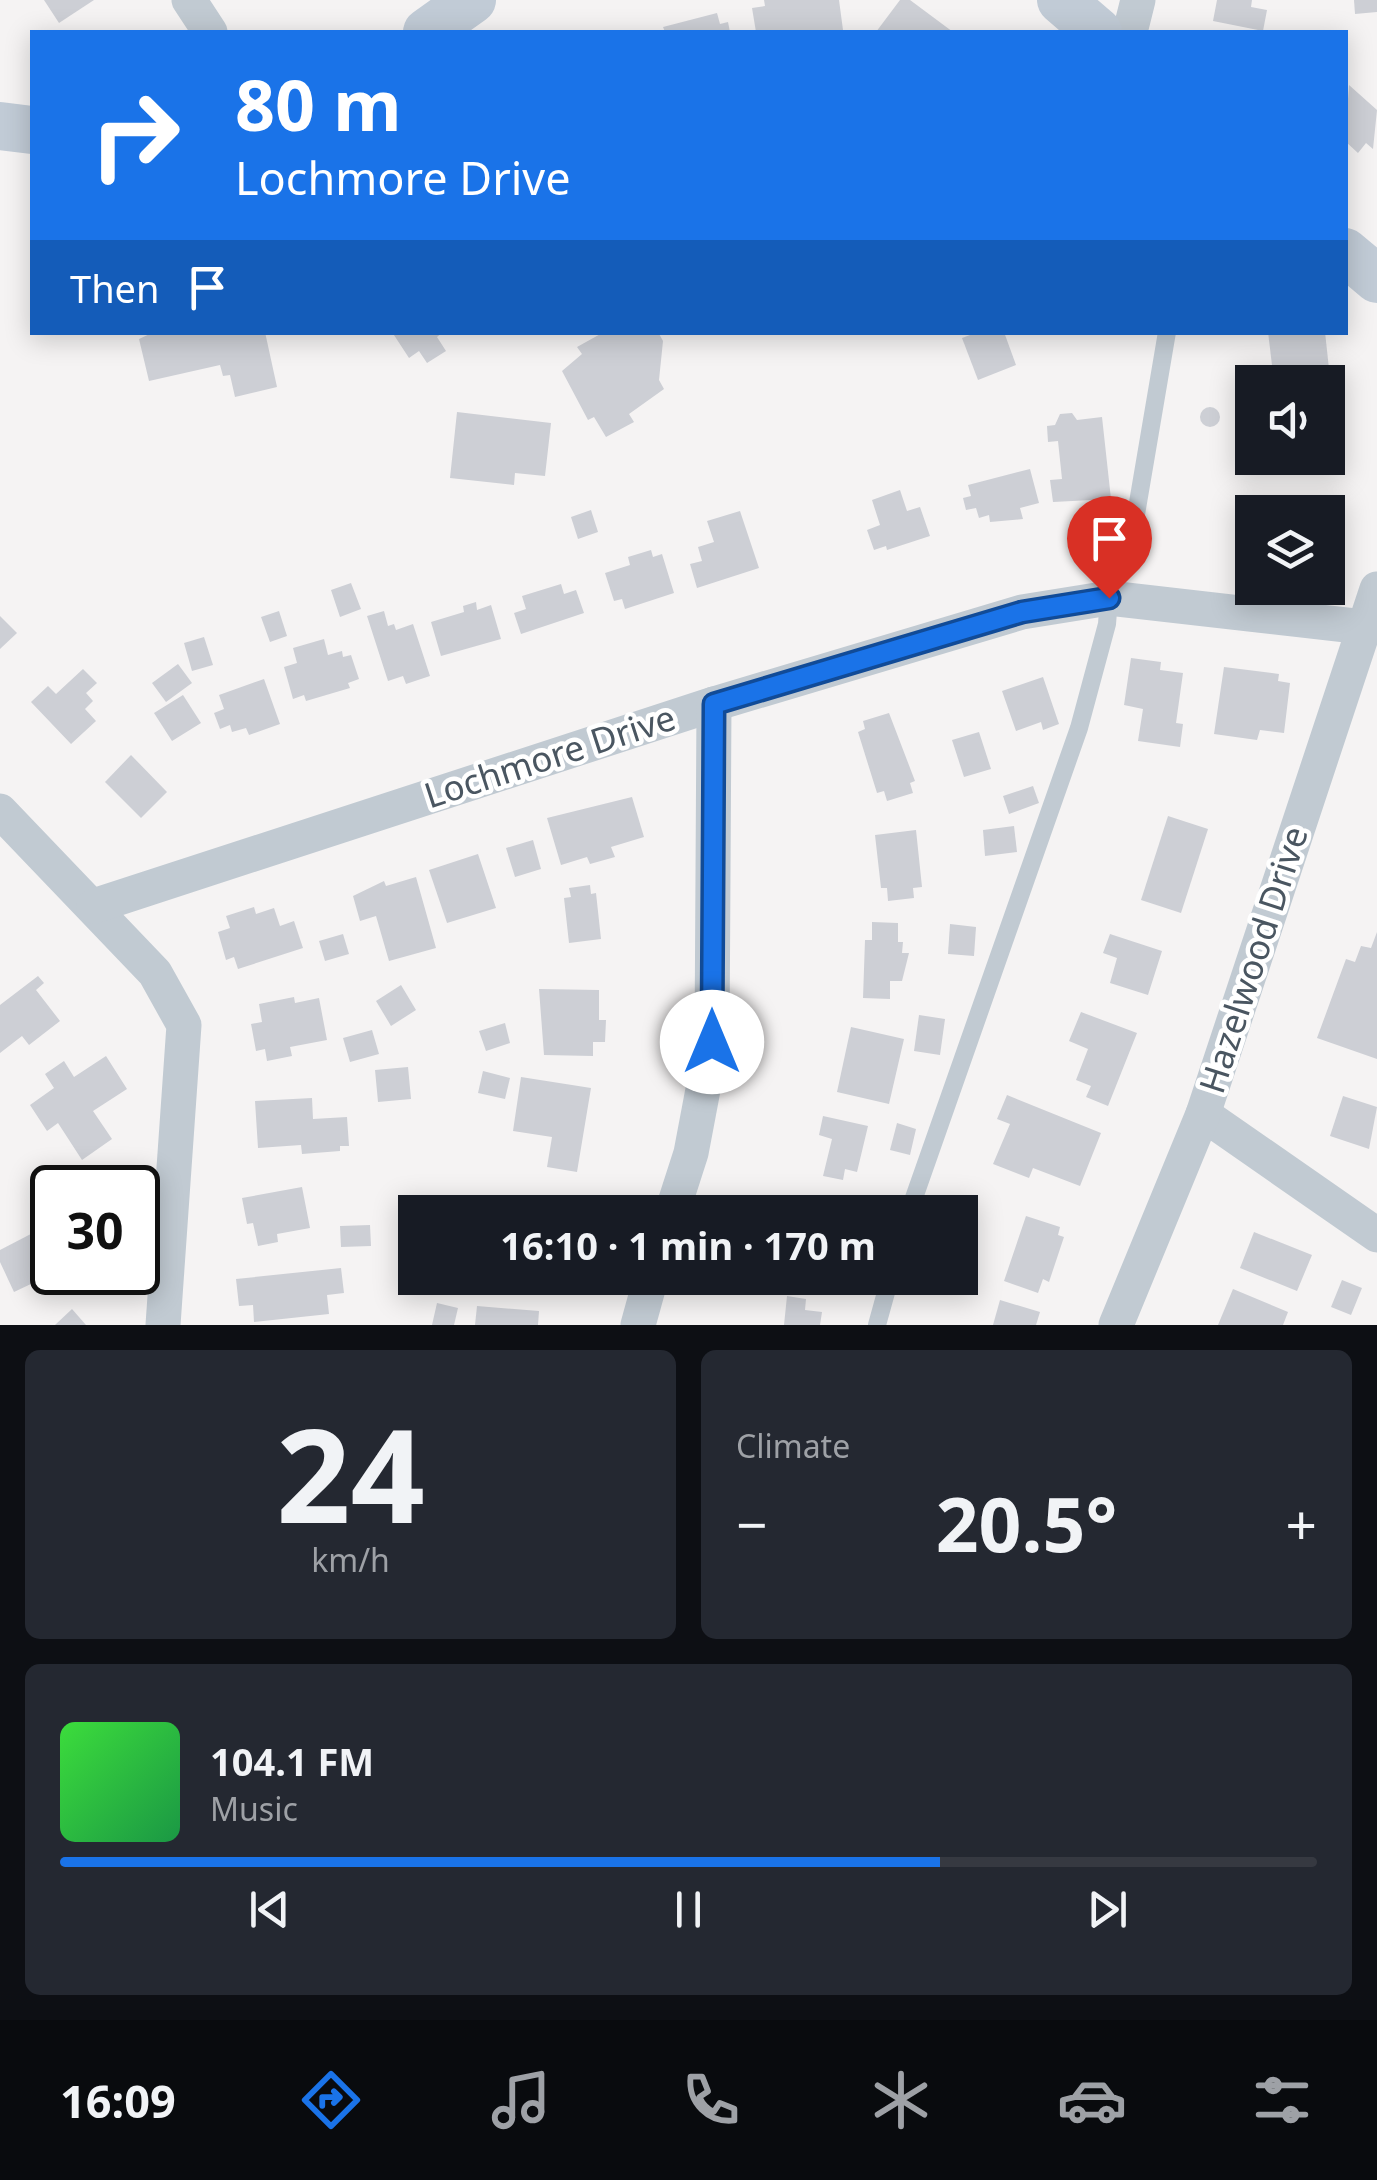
<!DOCTYPE html>
<meta charset="utf-8">
<style>
body{margin:0;font-family:"Noto Sans",sans-serif;background:#242831;color:#f1f3f6;height:100vh;display:flex;flex-direction:column;font-size:38px;white-space:nowrap}
*{box-sizing:border-box;margin:0}
p{font-size:32px;color:#9ea1a6}
.icon{flex:none;width:55px;height:55px;fill:none;stroke:currentColor;stroke-width:2;stroke-linecap:round;stroke-linejoin:round}
.map{position:relative;height:1325px;overflow:hidden}
.drawer{display:flex;flex-direction:column;gap:25px;padding:25px;background:#0d0f14;flex:1}
.drawer>*{flex:none}
.top-card{position:absolute;left:30px;top:30px;width:1318px;height:305px;border-radius:0px;box-shadow:0 5px 25px #0003;background:#1a73e8;color:#fff;overflow:hidden}
.buttons{position:absolute;left:1235px;top:365px;display:grid;gap:20px}
.buttons a{display:grid;place-items:center;width:110px;height:110px;border-radius:0px;background:#171b24;box-shadow:0 5px 25px #0003;font-size:50px}
.speed{position:absolute;left:30px;top:1165px;display:flex;gap:20px;font-size:50px;font-weight:700;text-align:center}
.speed>*{display:grid;place-content:center;width:130px;height:130px;border-radius:50%;background:#171b24;box-shadow:0 5px 25px #0003;line-height:1}
.speed .limit{border:5px solid #111;border-radius:15px;background:#fff;color:#111}
.pin{position:absolute;display:grid;place-items:center;width:85px;height:85px;color:#fff;margin:-102px -42px;border-radius:50% 50% 50% 0;rotate:-45deg;box-shadow:0 0 10px #0007}
.pin .icon{rotate:45deg}
.me{position:absolute;width:110px;margin:-55px;rotate:0deg;stroke-linejoin:round;filter:drop-shadow(0 0 8px #0008)}
.turn{display:flex;align-items:center;gap:35px;height:210px;padding:0 40px;font-size:45px}
.turn .icon{width:130px;height:130px;stroke-width:2.5}
.turn b{display:block;font-size:70px;line-height:85px}
.then{display:flex;align-items:center;height:95px;padding:0 40px;background:#0003;gap:20px;font-size:38px}
.big{font-size:75px;font-weight:700;line-height:1.1}
.drawer .card{flex:1;display:flex;flex-direction:column;justify-content:center;gap:15px;min-width:0;padding:0 35px;border-radius:15px;background:#242831}
.drawer .dial{align-items:center;gap:0}
.dial b{font-size:130px;line-height:1}
.song{display:flex;align-items:center;gap:30px}
.cover{width:120px;height:120px;border-radius:15px;background:linear-gradient(135deg,hsl(120 70% 55%),hsl(140 70% 35%))}
.played{height:10px;border-radius:5px;background:linear-gradient(90deg,#1a73e8 70%,#363941 70%)}
.keys{display:flex;justify-content:space-around;direction:ltr}
.heat{display:flex;justify-content:space-between;align-items:center;font-size:55px;direction:ltr}
.drawer .tiles{flex:1;display:grid;gap:25px;grid-template-columns:1fr 1fr}
.card:last-child{grid-column:span 2}
.trip{position:absolute;left:398px;top:1195px;width:580px;height:100px;border-radius:0px;background:#171b24;box-shadow:0 5px 25px #0003;font-weight:700;line-height:100px;text-align:center}
.menu{display:flex;height:160px;justify-content:space-around;align-items:center;background:#090b0e;color:#9ea1a6}
.menu .icon{width:70px;height:70px}
.menu .on{color:#1a73e8}
.menu b{font-size:45px;color:#f1f3f6}
.map>svg:first-child{display:block}
.building{fill:#cdcfd5}
.lines{fill:none;stroke-linecap:round;stroke-linejoin:round}
.lane{stroke:#c1cad2;stroke-width:18}
.street{stroke:#c1cad2;stroke-width:35}
.secondary{stroke:#c1cbd6;stroke-width:48}
.route-casing{stroke:#114b97;stroke-width:25}
.route{stroke:#1a73e8;stroke-width:18}
.labels{text-anchor:middle;stroke-width:9;stroke-linejoin:round;paint-order:stroke}
.street-label{font-size:35px;fill:#4a5661;stroke:#fff}
</style>
<div class="map">
<svg width="1377" height="1325" viewBox="0 0 1377 1325">
<rect width="100%" height="100%" fill="#f5f3f3"/>
<g class="building">
<path d="M44,0H94L59,23Z"/>
<path d="M764,0H839L843,30L756,32L752,8L765,6Z"/>
<path d="M900,0H910L953,32H876Z"/>
<path d="M1217,0H1252L1251,7L1267,10L1263,31L1213,21Z"/>
<path d="M1354,0H1377V12L1355,14Z"/>
<path d="M717,13L720,24L728,22L730,32H665L663,27Z"/>
<path d="M1349,85L1377,110L1373,149L1366,143L1358,153L1345,141Z"/>
<path d="M154,332H265L277,387L235,397L230,375L223,376L220,365L149,381L139,339Z"/>
<path d="M392,332H443L437,337L446,351L427,363L419,351L409,358Z"/>
<path d="M604,332H658L663,341L659,380L664,389L629,414L634,422L606,437L594,417L588,420L562,371L582,354L577,347Z"/>
<path d="M978,332H1004L1016,365L978,380L962,338Z"/>
<path d="M1268,332H1325L1330,378L1274,382Z"/>
<circle cx="1210" cy="417" r="10"/>
<path d="M457,412L551,423L545,476L515,473L514,485L450,478Z"/>
<path d="M1072,413L1077,420L1102,417L1111,499L1053,502L1050,480L1062,479L1058,441L1048,442L1047,426L1055,425L1060,414Z"/>
<path d="M1328,415H1337L1335,459H1328Z"/>
<path d="M1253,458H1318V471L1252,468Z"/>
<path d="M1030,469L1039,503L1020,508L1023,519L990,522L989,515L979,518L976,508L966,510L963,498L971,496L968,485Z"/>
<path d="M900,490L907,511L920,507L930,536L887,550L886,546L874,550L867,530L880,525L872,500Z"/>
<path d="M1268,499L1325,506L1324,512H1266Z"/>
<path d="M591,510L598,532L578,539L571,517Z"/>
<path d="M740,511L759,568L697,588L690,564L702,561L698,547L714,542L707,521Z"/>
<path d="M651,550L653,557L662,554L674,593L625,609L622,599L614,601L605,573L630,565L628,557Z"/>
<path d="M351,583L361,609L340,617L331,590Z"/>
<path d="M561,584L564,594L576,590L584,613L521,634L514,613L526,609L522,596Z"/>
<path d="M476,602L477,610L491,605L501,639L441,656L431,622L464,612L463,606Z"/>
<path d="M279,611L287,636L270,642L261,617Z"/>
<path d="M384,611L388,626L394,624L396,630L413,624L430,676L406,684L403,676L388,681L367,616Z"/>
<path d="M0,616L17,633L0,649Z"/>
<path d="M204,637L213,665L192,671L184,643Z"/>
<path d="M324,639L328,655L342,651L343,657L351,655L359,679L348,683L350,688L306,701L304,695L293,699L284,667L297,663L293,648Z"/>
<path d="M1131,658L1161,662L1160,670L1183,673L1176,723L1183,724L1180,747L1138,741L1143,709L1124,705Z"/>
<path d="M178,664L192,683L166,702L152,683Z"/>
<path d="M1224,667L1279,674L1278,681L1290,683L1284,733L1260,730L1257,740L1214,734Z"/>
<path d="M83,669L97,683L86,693L93,701L85,709L96,721L71,744L31,702L48,686L56,694Z"/>
<path d="M1043,677L1059,724L1043,730L1041,722L1016,731L1002,691Z"/>
<path d="M264,679L280,724L249,735L246,728L232,732L230,725L220,729L214,713L224,709L219,695Z"/>
<path d="M183,695L201,723L172,741L154,713Z"/>
<path d="M889,713L915,781L910,783L913,793L887,801L884,791L877,793L858,732L865,729L863,721Z"/>
<path d="M979,732L991,769L964,777L952,740Z"/>
<path d="M131,755L167,792L141,818L105,782Z"/>
<path d="M1033,786L1039,803L1009,814L1003,796Z"/>
<path d="M632,797L644,837L611,847L615,857L590,864L587,857L561,865L547,818Z"/>
<path d="M1168,816L1208,829L1181,913L1141,900Z"/>
<path d="M1014,826L1017,852L985,856L983,830Z"/>
<path d="M916,830L922,887L913,888L914,898L888,901L887,888H881L875,835Z"/>
<path d="M533,840L541,869L515,877L506,848Z"/>
<path d="M478,854L496,908L447,923L429,870Z"/>
<path d="M416,877L436,948L389,961L376,916L360,921L353,896L384,881L386,886Z"/>
<path d="M590,885L591,894L596,893L601,939L569,943L564,898L571,897L569,888Z"/>
<path d="M254,907L256,914L274,908L280,926L294,921L303,948L238,969L234,957L226,960L218,932L230,928L226,916Z"/>
<path d="M872,922L898,923V942H903L902,953H909L902,981H890V999L863,998L865,940H872Z"/>
<path d="M950,924L976,927L974,956L948,954Z"/>
<path d="M1377,932V1059L1317,1038L1346,959L1355,962L1361,946L1371,948Z"/>
<path d="M343,934L349,954L325,961L319,941Z"/>
<path d="M1110,934L1162,951L1148,995L1110,983L1117,958L1103,953Z"/>
<path d="M38,976L44,983L36,990L60,1021L29,1045L22,1036L0,1053V1005Z"/>
<path d="M401,985L416,1010L391,1026L376,1001Z"/>
<path d="M539,989L599,990V1020H606L605,1042H593V1056L544,1055Z"/>
<path d="M294,997L295,1003L319,998L327,1040L290,1047L292,1056L267,1061L265,1049L256,1051L252,1029L251,1024L262,1022L259,1004Z"/>
<path d="M1081,1012L1137,1033L1108,1106L1086,1097L1091,1086L1076,1080L1088,1049L1069,1041Z"/>
<path d="M919,1015L945,1019L940,1055L914,1051Z"/>
<path d="M505,1023L510,1043L486,1051L479,1031Z"/>
<path d="M851,1027L904,1039L889,1104L837,1092Z"/>
<path d="M372,1030L379,1054L350,1062L343,1038Z"/>
<path d="M106,1056L127,1089L93,1111L112,1139L82,1160L58,1123L47,1131L30,1105L54,1088L45,1074L64,1061L74,1077Z"/>
<path d="M408,1067L411,1099L378,1102L375,1070Z"/>
<path d="M483,1071L510,1078L505,1099L478,1093Z"/>
<path d="M521,1077L591,1088L577,1172L547,1167L552,1137L513,1131Z"/>
<path d="M1007,1095L1101,1133L1080,1186L1033,1168L1029,1178L993,1164L1010,1124L997,1119Z"/>
<path d="M1343,1096L1377,1107L1369,1149L1330,1136Z"/>
<path d="M312,1098L313,1119L347,1117L349,1146H340V1151L302,1154L301,1145L258,1148L255,1101Z"/>
<path d="M823,1116L868,1126L857,1172L845,1169L843,1180L823,1176L832,1139L819,1135Z"/>
<path d="M897,1123L916,1129L910,1155L890,1150Z"/>
<path d="M302,1187L310,1228L277,1234L278,1242L258,1246L253,1223L247,1224L242,1198Z"/>
<path d="M438,1196L468,1201L466,1212H435Z"/>
<path d="M528,1196L567,1208L565,1212H516L518,1207L524,1209Z"/>
<path d="M1026,1216L1060,1227L1058,1235L1064,1237L1049,1282L1043,1279L1038,1293L1004,1281Z"/>
<path d="M52,1223V1274L14,1292L0,1262V1250Z"/>
<path d="M370,1225L371,1246L341,1247L340,1226Z"/>
<path d="M1254,1232L1312,1255L1297,1291L1240,1268Z"/>
<path d="M341,1268L344,1293L327,1295L329,1314L254,1322L253,1305L239,1306L236,1279Z"/>
<path d="M1342,1280L1362,1288L1351,1315L1331,1307Z"/>
<path d="M1233,1289L1288,1312L1283,1325H1218Z"/>
<path d="M787,1296L806,1299L805,1310L822,1312L820,1325H784Z"/>
<path d="M1000,1300L1040,1312L1036,1325H993Z"/>
<path d="M437,1303L458,1308L454,1325H432Z"/>
<path d="M477,1306L539,1311L538,1325H475Z"/>
<path d="M72,1309L86,1325H55Z"/>
</g>
<g class="lines">
<g class="lane">
<path d="M909,1212L1079,728L1107,624L1109,598L1133,532L1167,332"/>
<path d="M877,1325L890,1278"/>
</g>
<g class="street">
<path d="M189,0L210,32"/>
<path d="M1130,32L1138,0"/>
<path d="M0,811L155,973L184,1025L163,1325"/>
<path d="M94,906L714,704L1022,612L1109,598L1364,627"/>
<path d="M1203,1114L1377,1235"/>
<path d="M672,1212L691,1153L712,1042L714,704"/>
<path d="M638,1325L651,1278"/>
<path d="M1116,1325L1203,1114L1377,589"/>
</g>
<g class="secondary">
<path d="M1061,0L1098,32"/>
<path d="M427,32L472,0"/>
<path d="M0,126L32,130"/>
<path d="M1345,252L1377,279"/>
</g>
</g>
<g class="lines">
<defs>
<path id="route" d="M712,1042L714,704L1022,612L1109,598"/>
</defs>
<use href="#route" class="route-casing"/>
<use href="#route" class="route"/>
</g>
<g class="labels">
<g class="street-label">
<text transform="translate(550 757) rotate(-18)" y="12">Lochmore Drive</text>
<text transform="translate(1254 960) rotate(-72)" y="12">Hazelwood Drive</text>
</g>
</g>
</svg>
<div class="buttons">
<a><svg class="icon" aria-label="sound" viewBox="0 0 24 24"><path d="M4 9h4l5-4v14l-5-4H4zM17 9q2 3 0 6"/></svg></a>
<a><svg class="icon" aria-label="layers" viewBox="0 0 24 24"><path d="M12 4l9 5-9 5-9-5zM3 14l9 5 9-5"/></svg></a>
</div>
<div class="speed"><div class="limit">30</div></div>
<div class="pin" style="left:1109px;top:598px;background:#d93025"><svg class="icon" aria-label="arrive" viewBox="0 0 24 24"><path d="M6 21V4h12l-3 4 3 4H6"/></svg></div>
<svg class="me" style="left:712px;top:1042px" viewBox="-20 -20 40 40"><circle r="19" fill="#fff"/><path d="M0-13L10 11 0 6-10 11z" fill="#1a73e8"/></svg>
<div class="trip">16:10 · 1 min · 170 m</div>
<div class="top-card">
<div class="turn"><svg class="icon" aria-label="right" viewBox="0 0 24 24"><path d="M7 20v-9h11M14 6l5 5-5 5"/></svg><div><b>80 m</b>Lochmore Drive</div></div>
<div class="then">Then<svg class="icon" aria-label="arrive" viewBox="0 0 24 24"><path d="M6 21V4h12l-3 4 3 4H6"/></svg></div>
</div>
</div>
<section class="drawer">
<div class="tiles">
<div class="card dial"><b>24</b><p>km/h</p></div>
<div class="card"><p>Climate</p>
<div class="heat"><a>−</a><b class="big">20.5°</b><a>+</a></div>
</div>
<div class="card">
<div class="song"><i class="cover"></i><div><b>104.1 FM</b><p>Music</p></div></div>
<div class="played"></div>
<div class="keys"><svg class="icon" aria-label="previous" viewBox="0 0 24 24"><path d="M18 5L8 12l10 7zM5 5v14"/></svg><svg class="icon" aria-label="pause" viewBox="0 0 24 24"><path d="M8 5v14M16 5v14"/></svg><svg class="icon" aria-label="next" viewBox="0 0 24 24"><path d="M6 5l10 7-10 7zM19 5v14"/></svg></div>
</div>
</div>
</section>
<nav class="menu">
<b>16:09</b>
<svg class="icon on" aria-label="directions" viewBox="0 0 24 24"><path d="M12 3l9 9-9 9-9-9zM9 14v-3h6M13 9l2 2-2 2"/></svg>
<svg class="icon" aria-label="music" viewBox="0 0 24 24"><path d="M9 18V5l10-2v13"/><circle cx="6" cy="18" r="3"/><circle cx="16" cy="16" r="3"/></svg>
<svg class="icon" aria-label="phone" viewBox="0 0 24 24"><path d="M5 4h4l2 5-3 2q2 4 5 5l2-3 5 2v4C11 20 4 13 5 4z"/></svg>
<svg class="icon" aria-label="climate" viewBox="0 0 24 24"><path d="M12 3v18M4 7l16 10M4 17L20 7"/></svg>
<svg class="icon" aria-label="car" viewBox="0 0 24 24"><path d="M5 17H2v-5l4-1 3-4h7l3 4 3 1v5h-3M9 17h6M6 11h13"/><circle cx="7" cy="17" r="2"/><circle cx="17" cy="17" r="2"/></svg>
<svg class="icon" aria-label="filters" viewBox="0 0 24 24"><path d="M4 7h16M4 17h16"/><circle cx="9" cy="7" r="2"/><circle cx="15" cy="17" r="2"/></svg>
</nav>
